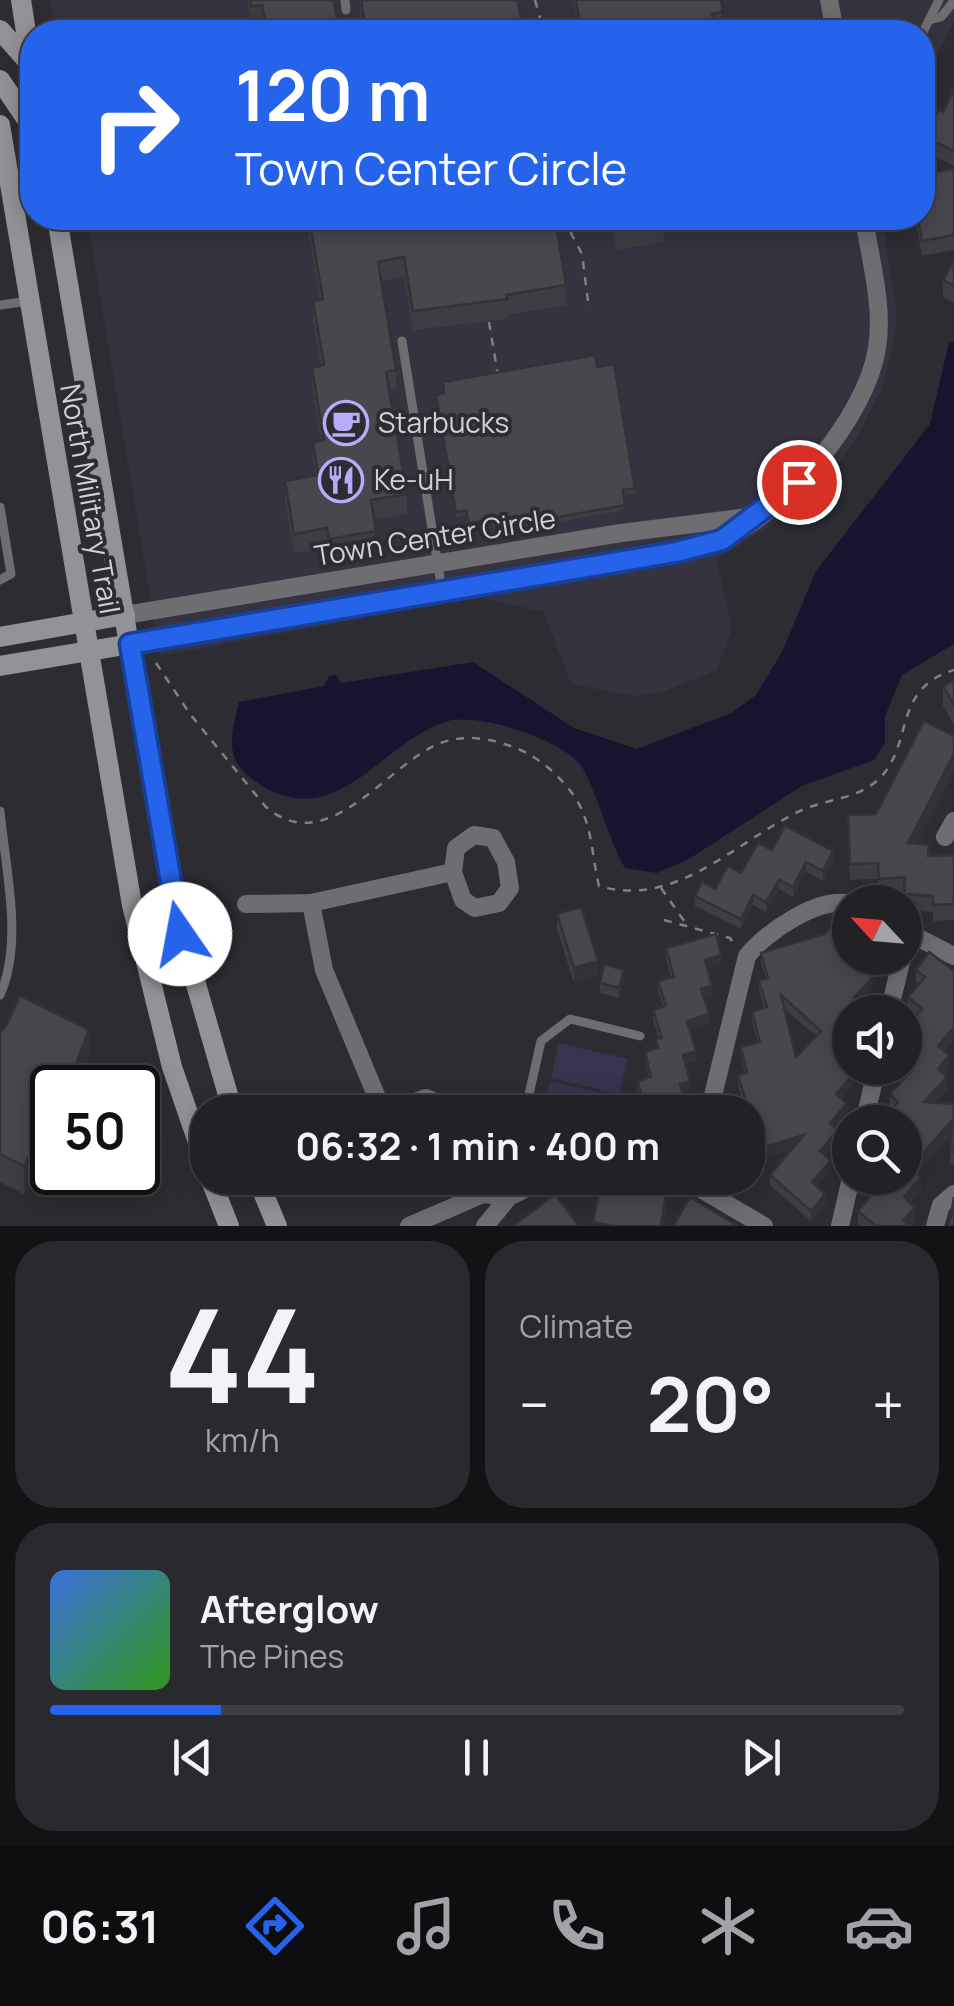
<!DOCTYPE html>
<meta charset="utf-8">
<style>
body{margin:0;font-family:Manrope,sans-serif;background:#2a292e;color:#f1f3f6;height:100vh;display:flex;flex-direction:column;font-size:38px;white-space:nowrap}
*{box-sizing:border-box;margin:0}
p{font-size:32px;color:#a2a3a7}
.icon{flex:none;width:55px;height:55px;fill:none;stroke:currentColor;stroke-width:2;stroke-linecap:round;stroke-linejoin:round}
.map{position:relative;height:1226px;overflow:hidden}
.panel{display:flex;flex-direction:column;gap:15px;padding:15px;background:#131215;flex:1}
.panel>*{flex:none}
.hud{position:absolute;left:20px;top:20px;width:915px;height:210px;border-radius:40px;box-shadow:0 5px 25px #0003,0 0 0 2px #3f3e43;background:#2563eb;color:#fff;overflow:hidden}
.needle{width:65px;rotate:296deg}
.controls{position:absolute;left:832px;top:885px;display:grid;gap:20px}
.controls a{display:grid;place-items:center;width:90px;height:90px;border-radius:50%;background:#222126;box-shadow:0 5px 25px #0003,0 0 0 2px #3f3e43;font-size:50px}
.speed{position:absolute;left:30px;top:1065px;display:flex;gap:20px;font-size:50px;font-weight:700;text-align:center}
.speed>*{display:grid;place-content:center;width:130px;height:130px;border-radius:50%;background:#222126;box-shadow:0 5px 25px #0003,0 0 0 2px #3f3e43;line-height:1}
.speed .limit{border:5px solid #111;border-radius:15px;background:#fff;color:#111}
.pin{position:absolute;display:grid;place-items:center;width:85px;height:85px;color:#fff;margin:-42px;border:5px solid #fff;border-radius:50%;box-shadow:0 2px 10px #0007}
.me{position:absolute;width:110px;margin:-55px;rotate:348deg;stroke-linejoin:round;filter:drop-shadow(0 0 8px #0008)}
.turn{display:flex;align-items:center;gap:35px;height:210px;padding:0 50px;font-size:45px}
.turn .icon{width:130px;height:130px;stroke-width:2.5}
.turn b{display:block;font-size:70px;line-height:85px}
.big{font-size:75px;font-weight:700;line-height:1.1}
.panel .tile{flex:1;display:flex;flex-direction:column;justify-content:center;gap:15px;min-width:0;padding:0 35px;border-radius:40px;background:#2a292e}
.panel .dial{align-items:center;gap:0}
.dial b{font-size:130px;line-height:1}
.song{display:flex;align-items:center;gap:30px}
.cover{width:120px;height:120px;border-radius:15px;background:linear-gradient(135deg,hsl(220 70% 55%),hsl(110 70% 35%))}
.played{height:10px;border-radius:5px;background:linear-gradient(90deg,#2563eb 20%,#3f3e43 20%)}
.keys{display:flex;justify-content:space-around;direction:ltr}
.heat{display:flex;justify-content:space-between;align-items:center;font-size:55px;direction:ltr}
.panel .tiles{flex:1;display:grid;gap:15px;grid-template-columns:1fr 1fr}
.tile:last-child{grid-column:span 2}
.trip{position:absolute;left:190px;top:1095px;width:575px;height:100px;border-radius:40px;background:#222126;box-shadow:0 5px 25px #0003,0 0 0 2px #3f3e43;font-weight:700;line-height:100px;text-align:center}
.dock{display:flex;height:160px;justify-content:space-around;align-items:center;background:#0e0d0f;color:#a2a3a7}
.dock .icon{width:70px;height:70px}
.dock .selected{color:#2563eb}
.dock b{font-size:45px;color:#f1f3f6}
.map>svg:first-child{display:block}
.built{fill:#35333f}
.green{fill:#38334e}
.water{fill:#1a1330}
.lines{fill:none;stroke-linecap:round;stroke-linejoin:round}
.path{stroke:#818085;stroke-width:2.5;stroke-dasharray:8 8;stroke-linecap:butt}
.lane{stroke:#6e6d71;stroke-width:9}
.street{stroke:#6e6d71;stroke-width:18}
.secondary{stroke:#929297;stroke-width:20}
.wall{fill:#3e3d43;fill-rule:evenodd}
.shaded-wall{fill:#323237}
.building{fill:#48474e;stroke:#323237;stroke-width:2.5;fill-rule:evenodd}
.route-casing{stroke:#184099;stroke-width:25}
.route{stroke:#2563eb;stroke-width:18}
.labels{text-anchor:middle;stroke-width:8;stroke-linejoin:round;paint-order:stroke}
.poi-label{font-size:28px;fill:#d2d1d5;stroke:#2d2c32;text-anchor:start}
.street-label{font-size:28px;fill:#d2d1d5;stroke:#2d2c32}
</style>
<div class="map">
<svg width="954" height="1226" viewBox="0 0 954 1226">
<rect width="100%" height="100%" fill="#2d2c32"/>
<g class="built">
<path d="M50,0H954V21L923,83L922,32H56Z"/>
<path d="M87,218H882L897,314L891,355L881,390L858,436L827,478L786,516L716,559L732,628L717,670L662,692L633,696L571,684L544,612L478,597L160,656Z"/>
</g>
<g class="green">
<path d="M559,1043L628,1059L619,1094L551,1078Z"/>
<path d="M550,1081L619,1097L615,1112H542Z"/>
</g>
<path class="water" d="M949,342H954V644L902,675L885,716V743L874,760L802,786L689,859L657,873L625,868C609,842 593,779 579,763C558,739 476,711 445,722C379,744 336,836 256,782C223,759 231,737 239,702L324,686L329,676L336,675L341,683L473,662L574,728L637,749L731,713L756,695L782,652L816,571L930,424Z"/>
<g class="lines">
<g class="path">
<path d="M535,0L544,32"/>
<path d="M563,218L582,254L589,309"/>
<path d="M79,223L145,218"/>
<path d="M489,322L498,376"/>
<path d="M156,663L190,714L265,806C325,860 384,769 436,745C462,733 492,738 518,749C541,758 567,782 579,804C593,831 592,858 599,886C677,909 737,840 802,810C827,799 859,799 880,778C914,743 892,689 954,670"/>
<path d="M661,888L687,925"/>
<path d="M664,920L730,938L735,946"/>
</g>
<g class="lane">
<path d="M345,0L346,10"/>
<path d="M929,20L941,17L954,1"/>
<path d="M922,34L939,0"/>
<path d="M0,305L29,301"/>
<path d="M402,341L442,591"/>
<path d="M0,507L11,574L0,580"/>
<path d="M0,811C5,867 24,942 0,995"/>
<path d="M525,1112L541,1041L570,1019L640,1036"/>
</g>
<g class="street">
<path d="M829,0L835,32"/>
<path d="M125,615L621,533L749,517"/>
<path d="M131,644L676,551C690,548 707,546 721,540C784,514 867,416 877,348C884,306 870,259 864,218"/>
<path d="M945,837L954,821"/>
<path d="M311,903L324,970L383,1112"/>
<path d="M246,904L311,903L453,872L463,900L475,908L499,903L510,888L506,862L493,838L474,835L456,848L453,872"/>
<path d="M905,931L954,956"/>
<path d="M889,1012L902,958"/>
<path d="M388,1112L426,1098L460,1112"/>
<path d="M709,1112L747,956C766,932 819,896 850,904"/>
<path d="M864,1122L877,1068"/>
<path d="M499,1178L509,1197"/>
<path d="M682,1178L764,1226"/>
<path d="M409,1226L483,1194L509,1197"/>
<path d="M485,1226L509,1197L547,1178"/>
<path d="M840,1226L851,1178"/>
<path d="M935,1226L941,1205L954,1194"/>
</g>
<g class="secondary">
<path d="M21,0L32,70"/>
<path d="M0,30L32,66"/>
<path d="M0,80L32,127"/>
<path d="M0,125L132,905L172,1067L208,1171"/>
<path d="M57,218L173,905L233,1112"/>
<path d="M0,637L125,615"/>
<path d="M0,666L131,644"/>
<path d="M210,1178L229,1226"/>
<path d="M257,1178L277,1226"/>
</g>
</g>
<g class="wall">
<path d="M247,0H334L339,32H264L262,24L251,26Z"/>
<path d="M360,0L523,32H363L360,18Z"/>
<path d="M573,0H721L723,31L715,32H578Z"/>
<path d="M954,88V166L926,153V138L943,112Z"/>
<path d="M954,169V250L922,256L915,218H922Z"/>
<path d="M308,218H453V220L566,285V305L507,315V319L413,330L404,277L381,281L396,370V389L389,391L407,494V514L374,519L376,550L329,559L327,547L294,553L285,501V481L315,476L313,461V442L321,440L312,387V368L321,366L313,321V301L320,300L308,229Z"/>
<path d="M610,218H663L664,242L616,250Z"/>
<path d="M954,261V303L943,297V280Z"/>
<path d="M597,367L635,488V493L623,495L625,510L492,534L490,525L469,528L466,515L456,517L436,395Z"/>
<path d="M954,680V724L943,706V686Z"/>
<path d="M954,770L916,844L929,856L954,855V920L933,921V912L905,910L904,893L879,894L878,879L850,880L848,831Z"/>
<path d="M772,850L833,861L823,881L806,872L793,897L779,889L766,912L753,905L741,929L695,906V896L715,889L741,873Z"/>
<path d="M557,914L598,975L574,983L557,929Z"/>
<path d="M666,948L721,965L707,969L712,996L704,998L709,1024L689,1030L696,1061L686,1064L690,1091L682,1093L687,1112H630V1104L640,1101L637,1091V1081L649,1078L645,1062V1052L656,1048V1039L659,1038L653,1020V1010L663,1007L658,991V981L671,977L666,958Z"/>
<path d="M929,952L944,1051L949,1068L944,1074L947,1090L935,1102L954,1104V1165L950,1164L951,1134L917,1174L921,1190L910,1203L915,1221L911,1226H860L858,1224V1211L870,1196L869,1195V1182L905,1178V1122H881V1121L892,1109L890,1107V1094L904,1078L896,1071V1068H905V1048L907,1046L905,1044V1029L916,1016L908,1010V997L919,985L916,982V970Z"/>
<path d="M761,953L883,958L870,974L873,987L859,1002L867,1012H850L841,1063L853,1085L841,1098L847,1113L835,1127L838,1140L825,1155L831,1170L816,1186L825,1204L811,1221L770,1185V1175L792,1149L748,1162V1112H726V1107L743,1103L738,1085V1075L745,1073L741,1057V1047L758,1043L752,1022V1012L764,1008L759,991V981L766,979L761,963ZM784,1008L816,1036L796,1057Z"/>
<path d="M624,980L619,998L600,993V983Z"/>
<path d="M6,1026L89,1058L78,1088H52V1135L24,1194L0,1182V1032Z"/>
</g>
<g class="shaded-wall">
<path d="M954,754V770L908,859V843Z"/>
<path d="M833,851V861L823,881V871Z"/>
<path d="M806,862V872L793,897V887Z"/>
<path d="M779,880V889L766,912V902Z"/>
<path d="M753,895V905L741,929V919Z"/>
<path d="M721,955V965L705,970V960Z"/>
<path d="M875,958L883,959L865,980V970Z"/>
<path d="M598,961V975L574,983V968Z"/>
<path d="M624,970V980L619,998V988Z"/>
<path d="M873,977V987L854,1008V998Z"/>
<path d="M712,986V996L701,999V989Z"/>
<path d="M709,1014V1024L687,1031V1021Z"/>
<path d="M954,1027V1039L938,1059V1046Z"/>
<path d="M89,1030V1058L78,1088H67Z"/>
<path d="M850,1042V1052L836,1068V1058Z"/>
<path d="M696,1051V1061L683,1065V1055Z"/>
<path d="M949,1055V1068L938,1082V1069Z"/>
<path d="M853,1075V1085L836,1104V1094Z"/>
<path d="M947,1077V1090L924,1114V1102Z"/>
<path d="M690,1081V1091L680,1094V1084Z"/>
<path d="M847,1103V1113L830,1133V1123Z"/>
<path d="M52,1107V1135L24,1194V1166Z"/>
<path d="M952,1120V1133L910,1181V1168Z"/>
<path d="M838,1130V1140L820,1161V1151Z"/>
<path d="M804,1135V1145L748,1162V1152Z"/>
<path d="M831,1160V1170L812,1192V1182Z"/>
<path d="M921,1177V1190L904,1210V1197Z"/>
<path d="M667,1187V1202L664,1226H661Z"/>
<path d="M825,1194V1204L811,1221V1211Z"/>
<path d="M915,1208V1221L909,1226L903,1220Z"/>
</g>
<g class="building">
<path d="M250,0H334L339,32H267L262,5L251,6Z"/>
<path d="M361,0H518L523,32H366Z"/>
<path d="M576,0H721L723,12L712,14L714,25L670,32H581Z"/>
<path d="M954,88V151L926,138L939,109L943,112Z"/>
<path d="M954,169V235L922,241L918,218H922V174Z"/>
<path d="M309,218H453V220L466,218H555L566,285L506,295L507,299L413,311L404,257L378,262L396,370L386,372L407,494L371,500L376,531L329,539L327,528L294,534L285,481L318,475L313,442L324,440L312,368L324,365L313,301L323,299Z"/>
<path d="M613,218H663L664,222L616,230Z"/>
<path d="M954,261V286L943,280Z"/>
<path d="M595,355L597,367L614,364L635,488L623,490L625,505L492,529L490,520L469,523L466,510L456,512L436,395L444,393L443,382Z"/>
<path d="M954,680V705L943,686Z"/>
<path d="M924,721L954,736V754L908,843L929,845L928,856L954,855V904L933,905V896L904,894L905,877L879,879L878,863L850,864L848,815L876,814Z"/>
<path d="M785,826L833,851L823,871L806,862L793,887L779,880L766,902L753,895L741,919L695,896L702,882L715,889L728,866L741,873L758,843L772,850Z"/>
<path d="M581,907L598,961L574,968L557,914Z"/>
<path d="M841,914L850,921V958H875L865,970L873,977L854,998L867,1010L864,1012H850V1042L836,1058L853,1075L836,1094L847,1103L830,1123L838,1130L820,1151L831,1160L812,1182L825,1194L811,1211L770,1175L804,1135L748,1152V1112H728L726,1107L746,1102L738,1075L747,1073L741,1047L760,1042L752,1012L767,1007L759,981L768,978L761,953L825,934ZM781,995L821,1031L796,1057Z"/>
<path d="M716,934L721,955L705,960L712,986L701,989L709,1014L687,1021L696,1051L683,1055L690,1081L680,1084L687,1108L671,1112H633L630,1104L643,1100L637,1081L651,1077L645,1052L658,1048L656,1039L662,1038L653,1010L666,1006L658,981L674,977L666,948Z"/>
<path d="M929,952L954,971V1027L938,1046L949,1055L938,1069L947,1077L924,1102L954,1104V1152L950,1151L952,1120L910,1168L921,1177L904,1197L915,1208L903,1220L911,1226H876L858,1211L876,1189L869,1182L873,1178H905V1122L881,1121L898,1102L890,1094L911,1071L905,1066V1048L914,1039L905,1031V1029L922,1009L908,997L925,977L916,970Z"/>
<path d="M604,964L624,970L619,988L600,983Z"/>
<path d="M20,996L89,1030L67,1088H52V1107L24,1166L0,1154V1032L6,1026Z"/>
<path d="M602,1178L667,1187L661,1226H614L593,1222Z"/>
<path d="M555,1194L579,1226H513Z"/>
<path d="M690,1197L738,1226H673Z"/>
<path d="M954,1197V1226H949Z"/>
</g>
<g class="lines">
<defs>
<path id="route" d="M180,934L130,644L676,552L722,540L799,482"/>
</defs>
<use href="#route" class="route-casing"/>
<use href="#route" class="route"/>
</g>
<defs>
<symbol id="cafe-ring" viewBox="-11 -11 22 22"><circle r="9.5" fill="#2d2c32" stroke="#b9abf7" stroke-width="1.5"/><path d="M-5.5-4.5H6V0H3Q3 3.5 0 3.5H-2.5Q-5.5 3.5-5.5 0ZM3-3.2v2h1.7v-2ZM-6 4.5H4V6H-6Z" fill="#b9abf7"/></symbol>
<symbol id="restaurant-ring" viewBox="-11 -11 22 22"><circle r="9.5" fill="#2d2c32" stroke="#b9abf7" stroke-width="1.5"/><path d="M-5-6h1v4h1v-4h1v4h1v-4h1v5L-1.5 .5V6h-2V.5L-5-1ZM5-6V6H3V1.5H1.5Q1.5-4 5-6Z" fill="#b9abf7"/></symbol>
</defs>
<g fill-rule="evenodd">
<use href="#cafe-ring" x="321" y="398" width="50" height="50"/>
<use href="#restaurant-ring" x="316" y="455" width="50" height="50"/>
</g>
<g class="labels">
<g class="poi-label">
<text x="378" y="433">Starbucks</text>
<text x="374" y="490">Ke-uH</text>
</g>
<g class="street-label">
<text transform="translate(90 499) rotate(80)" y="10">North Military Trail</text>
<text transform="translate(435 537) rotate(-9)" y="10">Town Center Circle</text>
</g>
</g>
</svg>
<div class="controls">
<a><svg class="needle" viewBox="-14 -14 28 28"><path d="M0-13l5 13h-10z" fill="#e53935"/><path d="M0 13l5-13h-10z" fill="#a2a3a7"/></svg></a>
<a><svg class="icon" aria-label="sound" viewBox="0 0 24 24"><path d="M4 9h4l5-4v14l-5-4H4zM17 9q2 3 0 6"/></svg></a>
<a><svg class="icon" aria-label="search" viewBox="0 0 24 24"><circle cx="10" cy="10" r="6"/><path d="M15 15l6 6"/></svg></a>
</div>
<div class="speed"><div class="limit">50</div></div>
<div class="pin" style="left:799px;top:482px;background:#d93025"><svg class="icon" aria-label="arrive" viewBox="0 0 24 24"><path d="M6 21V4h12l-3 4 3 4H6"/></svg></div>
<svg class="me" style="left:180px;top:934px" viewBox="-20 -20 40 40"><circle r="19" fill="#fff"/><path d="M0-13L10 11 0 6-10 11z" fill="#2563eb"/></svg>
<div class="trip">06:32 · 1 min · 400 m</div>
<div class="hud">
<div class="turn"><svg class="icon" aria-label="right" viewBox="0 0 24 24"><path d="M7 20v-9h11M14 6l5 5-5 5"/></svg><div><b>120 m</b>Town Center Circle</div></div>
</div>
</div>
<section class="panel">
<div class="tiles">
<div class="tile dial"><b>44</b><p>km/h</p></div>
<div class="tile"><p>Climate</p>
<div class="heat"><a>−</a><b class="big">20°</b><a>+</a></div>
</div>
<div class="tile">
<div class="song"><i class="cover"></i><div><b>Afterglow</b><p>The Pines</p></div></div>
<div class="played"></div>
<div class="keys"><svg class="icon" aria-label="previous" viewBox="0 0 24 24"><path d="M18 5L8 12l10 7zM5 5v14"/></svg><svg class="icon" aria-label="pause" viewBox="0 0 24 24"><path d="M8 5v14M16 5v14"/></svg><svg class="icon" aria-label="next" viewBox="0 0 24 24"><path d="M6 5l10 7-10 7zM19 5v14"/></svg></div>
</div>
</div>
</section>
<nav class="dock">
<b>06:31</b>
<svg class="icon selected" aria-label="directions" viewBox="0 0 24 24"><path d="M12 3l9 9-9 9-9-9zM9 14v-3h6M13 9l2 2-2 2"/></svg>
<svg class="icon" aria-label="music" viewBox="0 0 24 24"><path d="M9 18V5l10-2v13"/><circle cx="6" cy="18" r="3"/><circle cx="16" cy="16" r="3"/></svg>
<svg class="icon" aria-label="phone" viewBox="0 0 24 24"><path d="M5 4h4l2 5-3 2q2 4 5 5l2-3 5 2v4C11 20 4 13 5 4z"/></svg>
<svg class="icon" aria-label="climate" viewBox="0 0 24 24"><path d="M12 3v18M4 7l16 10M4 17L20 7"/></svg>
<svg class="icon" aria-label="car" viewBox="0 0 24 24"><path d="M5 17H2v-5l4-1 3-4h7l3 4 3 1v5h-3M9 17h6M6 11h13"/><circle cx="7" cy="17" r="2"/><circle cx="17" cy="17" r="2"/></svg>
</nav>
